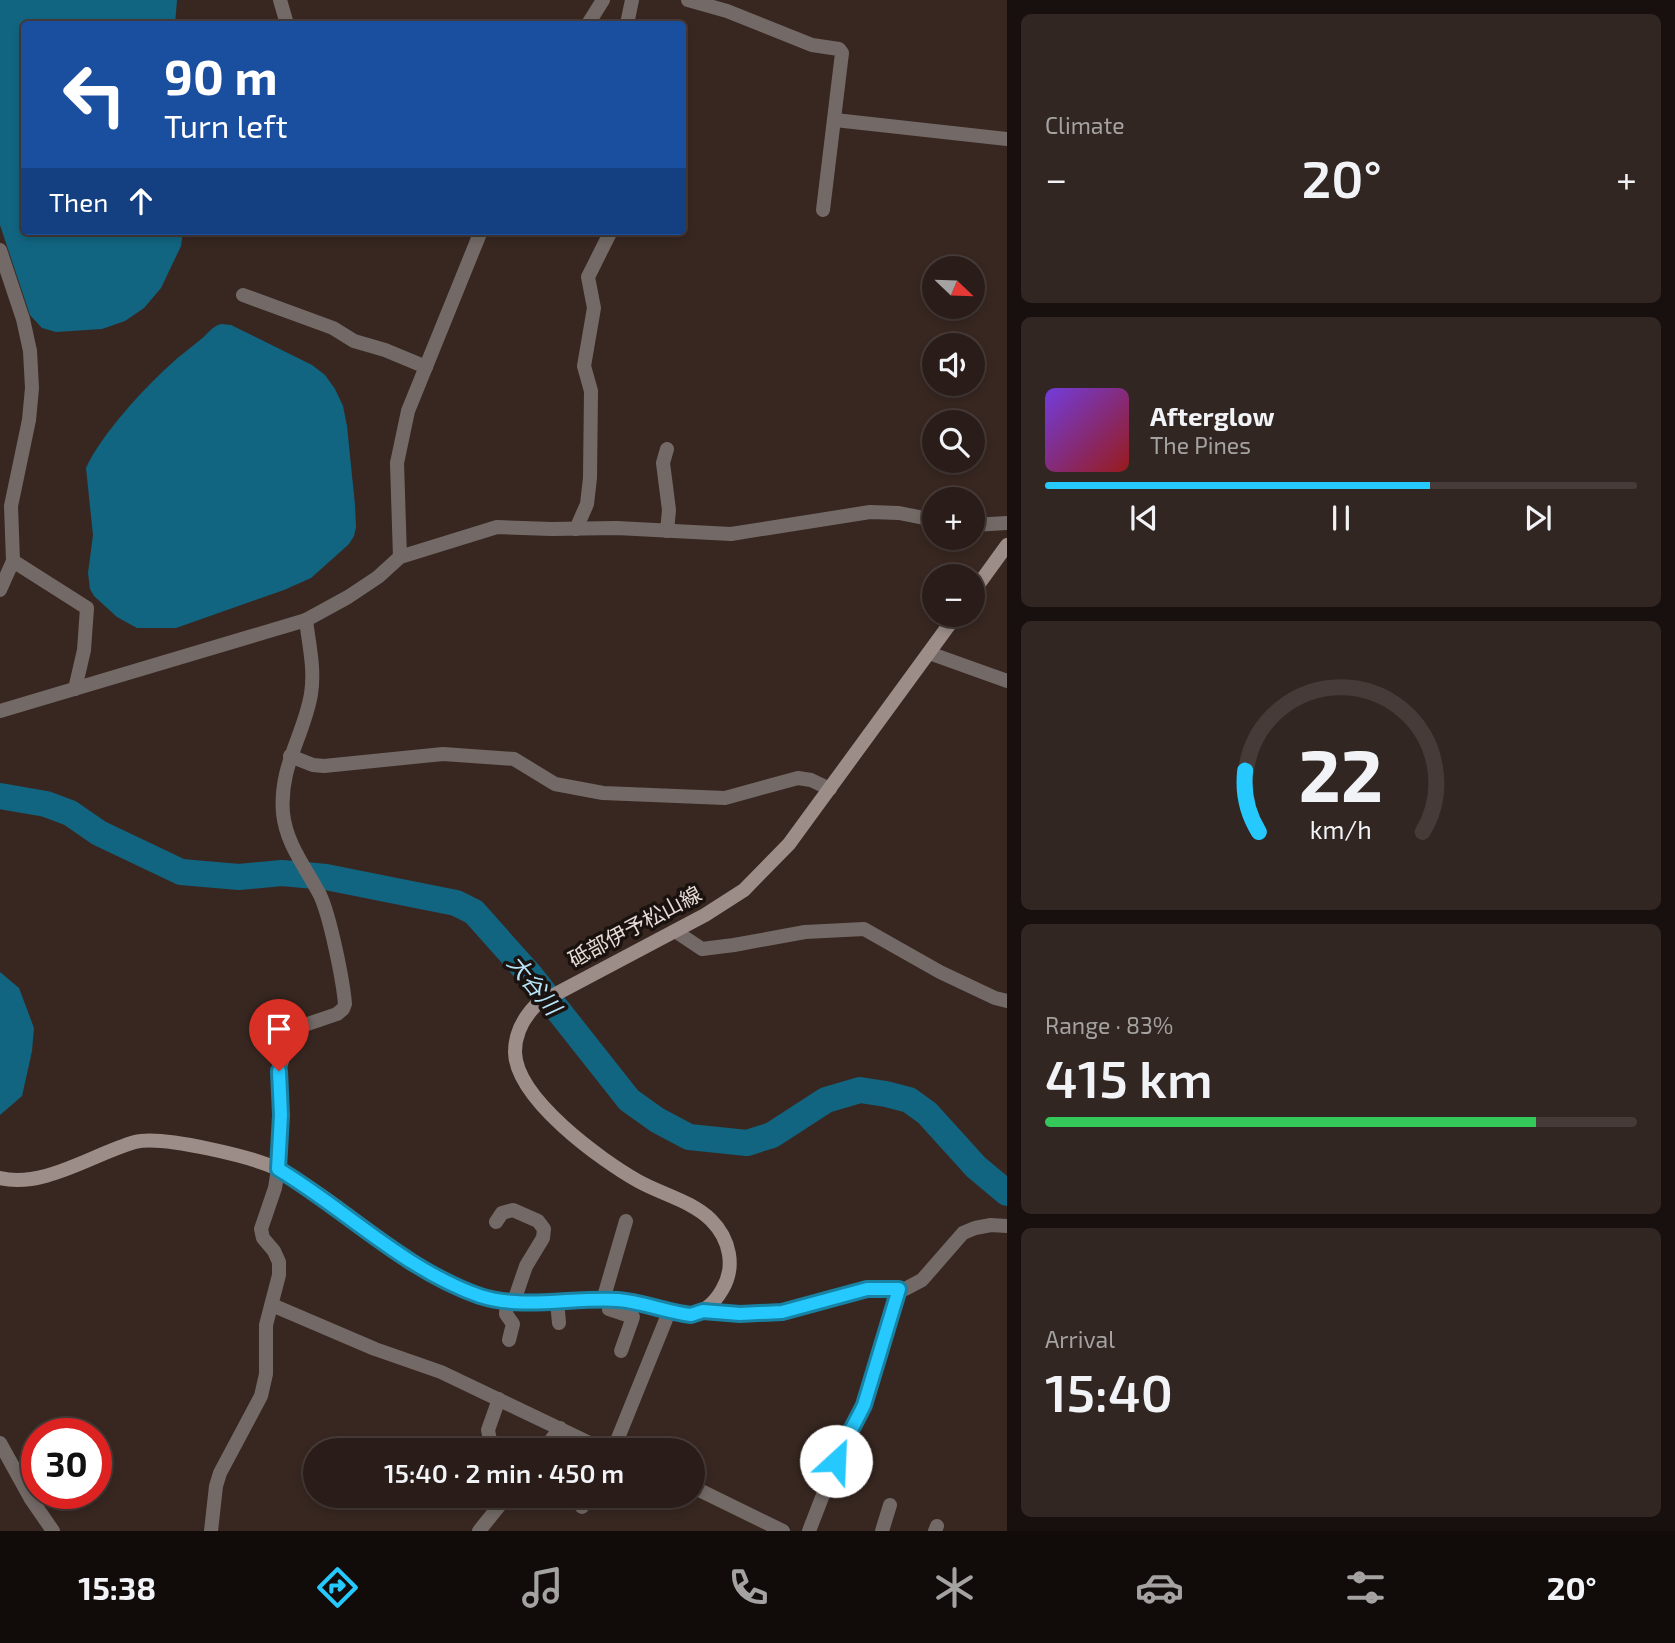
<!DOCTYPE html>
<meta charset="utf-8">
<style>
body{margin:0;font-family:"Exo 2","Noto Sans JP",sans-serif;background:#322622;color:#f1f3f6;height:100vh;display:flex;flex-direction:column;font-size:26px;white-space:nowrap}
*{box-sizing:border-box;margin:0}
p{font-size:23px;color:#a5a2a2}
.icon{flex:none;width:38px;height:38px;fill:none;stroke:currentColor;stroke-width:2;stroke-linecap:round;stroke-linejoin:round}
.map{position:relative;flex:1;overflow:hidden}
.sheet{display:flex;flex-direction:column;gap:14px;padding:14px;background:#17100e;width:668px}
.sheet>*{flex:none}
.top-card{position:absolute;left:21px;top:21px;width:665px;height:214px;border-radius:7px;box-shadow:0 4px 10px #0003,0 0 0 2px #463b38;background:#1a4fa0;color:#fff;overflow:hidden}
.needle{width:46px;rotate:113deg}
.tools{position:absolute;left:922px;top:256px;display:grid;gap:14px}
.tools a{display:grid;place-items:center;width:63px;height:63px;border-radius:50%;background:#2a1d19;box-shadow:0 4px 10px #0003,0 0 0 2px #463b38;font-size:35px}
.speed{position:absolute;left:21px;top:1418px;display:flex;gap:14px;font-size:35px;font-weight:700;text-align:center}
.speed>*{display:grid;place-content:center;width:91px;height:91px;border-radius:50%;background:#2a1d19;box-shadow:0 4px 10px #0003,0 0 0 2px #463b38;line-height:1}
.speed .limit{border:10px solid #d22;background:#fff;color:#111}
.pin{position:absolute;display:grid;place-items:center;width:60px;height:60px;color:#fff;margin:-72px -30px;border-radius:50% 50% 50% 0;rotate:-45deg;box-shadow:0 0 7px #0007}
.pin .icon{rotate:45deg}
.me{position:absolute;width:77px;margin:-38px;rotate:25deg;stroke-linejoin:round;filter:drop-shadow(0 0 5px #0008)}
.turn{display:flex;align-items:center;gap:24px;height:147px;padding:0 28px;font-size:32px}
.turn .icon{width:91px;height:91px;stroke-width:2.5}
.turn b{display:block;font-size:49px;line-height:60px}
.then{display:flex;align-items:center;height:66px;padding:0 28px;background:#0003;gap:14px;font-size:26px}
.big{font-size:52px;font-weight:600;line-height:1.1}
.sheet .tile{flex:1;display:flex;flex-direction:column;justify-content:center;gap:10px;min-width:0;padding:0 24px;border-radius:10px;background:#322622}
.sheet .dial{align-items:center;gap:0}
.dial svg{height:182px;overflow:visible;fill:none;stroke:#463b38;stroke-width:7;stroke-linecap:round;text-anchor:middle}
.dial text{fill:#f1f3f6;stroke:none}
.song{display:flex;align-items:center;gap:21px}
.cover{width:84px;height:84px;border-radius:10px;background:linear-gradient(135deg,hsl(260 70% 55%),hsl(0 70% 35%))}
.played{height:7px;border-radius:4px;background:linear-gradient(90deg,#25c9fe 65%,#463b38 65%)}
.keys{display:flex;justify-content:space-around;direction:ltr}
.heat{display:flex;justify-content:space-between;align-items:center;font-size:38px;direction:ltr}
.charge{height:10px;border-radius:5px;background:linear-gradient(90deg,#34c759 83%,#463b38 0)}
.trip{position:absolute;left:303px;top:1438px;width:402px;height:70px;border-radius:35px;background:#2a1d19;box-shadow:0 4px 10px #0003,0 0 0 2px #463b38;font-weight:600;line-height:70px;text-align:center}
.dock{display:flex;height:112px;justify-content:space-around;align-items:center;background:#110c0a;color:#a5a2a2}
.dock .icon{width:49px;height:49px}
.dock .current{color:#25c9fe}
.dock b{font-size:32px;color:#f1f3f6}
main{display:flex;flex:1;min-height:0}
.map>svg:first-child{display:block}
.water{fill:#116581}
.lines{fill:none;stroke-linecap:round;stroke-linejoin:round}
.river{stroke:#116581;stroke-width:26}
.minor{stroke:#736a67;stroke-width:14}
.secondary{stroke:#9c8d88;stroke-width:14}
.route-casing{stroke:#1883a5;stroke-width:18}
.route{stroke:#25c9fe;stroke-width:12}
.labels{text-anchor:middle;stroke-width:7;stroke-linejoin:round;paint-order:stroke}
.street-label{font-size:21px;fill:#e9ddd9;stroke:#1a120f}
.water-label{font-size:23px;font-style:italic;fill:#b6e3f8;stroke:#1a120f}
</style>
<main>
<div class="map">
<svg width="1007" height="1531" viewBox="0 0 1007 1531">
<rect width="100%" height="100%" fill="#382721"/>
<g class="water">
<path d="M0,0H177L175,24H24V231H183L181,246L161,288L144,308L125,321L102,329L56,332L42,328L30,315L0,225Z"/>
<path d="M221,324L231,325L312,365L325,375L335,389L343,406L347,426L355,505L356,527L354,536L349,544L311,578L284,590L176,628H137L117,617L94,596L90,589L88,573L93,535L86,468C101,435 144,388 171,364C180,355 191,348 200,340C208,334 211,327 221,324Z"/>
<path d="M0,972L19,988L34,1028L32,1051L22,1096L0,1115Z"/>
</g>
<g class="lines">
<path class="river" d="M0,796L46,804L70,813L99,833L181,872L239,877L282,873L326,877L456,903L474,912L531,976L629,1100L657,1120L689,1137L747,1143L772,1135L826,1100L860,1090L886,1094L909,1100L927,1113L976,1167L1007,1193"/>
<g class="minor">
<path d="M280,0L287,24"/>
<path d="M688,0L727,11L812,45L839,49L842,53L823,210"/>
<path d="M588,24L603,0"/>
<path d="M627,24L632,0"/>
<path d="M835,120L1007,139"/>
<path d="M0,250L23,319L30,351L32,388L29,420L11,506L13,561L0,590"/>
<path d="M243,295L333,328L354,341L385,350L426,367"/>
<path d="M973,525L1007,523"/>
<path d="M576,529L587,504L590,478L591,391L584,366L594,308L588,277L611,231"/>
<path d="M667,531L669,510L663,463L667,449"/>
<path d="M400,557L397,463L408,411L481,231"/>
<path d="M13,561L87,608L84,650L75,689"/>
<path d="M929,653L1007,681"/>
<path d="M0,711L306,620L348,597L378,577L400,557L497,527L551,529L617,528L731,534L870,512L899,513L934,520"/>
<path d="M290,756L313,765L324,766L443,754L514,759L555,784L603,793L725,798L798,778L811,780L830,789"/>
<path d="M675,931L702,949L734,945L805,932L864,929L940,972L995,998L1007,1001"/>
<path d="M496,1222L502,1213L513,1210L538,1221L544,1229L543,1238L526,1266L514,1301"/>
<path d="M603,1300L626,1221"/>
<path d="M610,1300L609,1309L633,1317L621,1351"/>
<path d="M507,1301L506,1314L513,1324L509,1340"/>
<path d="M557,1301L559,1323"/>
<path d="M272,1305L375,1349L441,1372L598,1447L619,1451"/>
<path d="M703,1312L763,1314L782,1312L867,1289H905L922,1280L963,1233L975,1228L991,1225L1007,1226"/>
<path d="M490,1440L488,1430L499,1399"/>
<path d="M0,1443L31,1499L53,1531"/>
<path d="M614,1448L669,1312"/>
<path d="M543,1451L560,1428"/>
<path d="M693,1487L783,1531"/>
<path d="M582,1507L587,1496"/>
<path d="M211,1531L216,1486L220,1473L261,1396L266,1374V1325L279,1275V1262L274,1251L263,1238L261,1229L275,1188L278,1169L281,1115L279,1071L288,1041L296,1028L337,1014L343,1009L345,1004C343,980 330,916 320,895C306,868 286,844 283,813C279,766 304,736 311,694C315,669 309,645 306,620"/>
<path d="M479,1531L507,1496"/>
<path d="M809,1531L845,1438L864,1405L899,1289"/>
<path d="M882,1531L890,1505"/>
<path d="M935,1531L937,1526"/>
</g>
<g class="secondary">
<path d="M973,592L1007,545"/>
<path d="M0,1178C43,1189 95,1153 135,1142C162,1135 254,1157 280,1170C351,1207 411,1278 491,1299C533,1310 584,1296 627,1302C664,1306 697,1333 722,1290C736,1267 730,1239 711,1220C692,1201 661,1194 638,1181C601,1160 516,1099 515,1052C515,1034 524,1017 537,1004L705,915L744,890L789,844L957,614"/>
</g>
</g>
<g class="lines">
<defs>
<path id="route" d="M279,1071L281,1115L278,1169C345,1209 405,1270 480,1296C524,1310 573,1297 618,1300C643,1302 666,1312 691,1315L703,1311L740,1314L782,1312L867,1289H899L864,1405C855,1424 844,1441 836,1461"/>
</defs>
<use href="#route" class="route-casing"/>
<use href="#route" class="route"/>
</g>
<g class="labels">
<g class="street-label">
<text transform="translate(635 927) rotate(-28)" y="7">砥部伊予松山線</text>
</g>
<g class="water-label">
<text transform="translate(534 985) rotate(51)" y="8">大谷川</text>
</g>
</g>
</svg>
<div class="tools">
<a><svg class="needle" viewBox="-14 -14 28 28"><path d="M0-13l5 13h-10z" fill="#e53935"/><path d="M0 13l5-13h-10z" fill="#a5a2a2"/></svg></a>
<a><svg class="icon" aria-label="sound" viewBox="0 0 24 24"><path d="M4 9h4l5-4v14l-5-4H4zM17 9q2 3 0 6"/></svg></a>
<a><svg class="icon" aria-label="search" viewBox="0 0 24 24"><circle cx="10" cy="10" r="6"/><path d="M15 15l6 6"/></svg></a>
<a>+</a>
<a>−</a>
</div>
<div class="speed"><div class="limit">30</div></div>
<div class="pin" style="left:279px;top:1071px;background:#d93025"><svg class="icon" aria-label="arrive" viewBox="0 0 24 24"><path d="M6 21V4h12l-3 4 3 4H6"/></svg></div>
<svg class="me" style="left:836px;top:1461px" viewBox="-20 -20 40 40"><circle r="19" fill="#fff"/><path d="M0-13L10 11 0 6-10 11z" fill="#25c9fe"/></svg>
<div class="trip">15:40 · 2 min · 450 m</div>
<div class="top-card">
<div class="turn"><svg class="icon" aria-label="left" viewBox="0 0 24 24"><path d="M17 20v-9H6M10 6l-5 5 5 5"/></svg><div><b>90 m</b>Turn left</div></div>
<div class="then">Then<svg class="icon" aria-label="ahead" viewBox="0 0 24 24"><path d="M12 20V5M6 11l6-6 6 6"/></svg></div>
</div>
</div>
<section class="sheet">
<div class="tile"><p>Climate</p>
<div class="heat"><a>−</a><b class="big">20°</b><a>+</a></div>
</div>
<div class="tile">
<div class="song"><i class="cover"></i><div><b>Afterglow</b><p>The Pines</p></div></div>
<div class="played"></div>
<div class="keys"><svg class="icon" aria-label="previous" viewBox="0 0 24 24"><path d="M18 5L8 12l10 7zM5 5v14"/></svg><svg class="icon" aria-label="pause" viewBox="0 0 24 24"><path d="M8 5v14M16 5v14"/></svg><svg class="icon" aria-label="next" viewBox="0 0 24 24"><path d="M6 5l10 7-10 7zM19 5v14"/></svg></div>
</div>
<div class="tile dial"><svg viewBox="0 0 100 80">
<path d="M14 69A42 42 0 1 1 86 69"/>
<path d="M14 69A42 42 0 0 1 8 42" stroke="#25c9fe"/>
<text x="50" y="56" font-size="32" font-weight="700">22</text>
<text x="50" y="72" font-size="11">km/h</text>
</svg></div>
<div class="tile"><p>Range · 83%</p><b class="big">415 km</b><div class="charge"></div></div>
<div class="tile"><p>Arrival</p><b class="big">15:40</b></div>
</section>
</main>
<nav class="dock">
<b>15:38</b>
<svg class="icon current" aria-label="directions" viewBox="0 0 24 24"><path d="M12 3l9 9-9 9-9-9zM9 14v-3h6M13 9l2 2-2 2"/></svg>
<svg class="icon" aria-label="music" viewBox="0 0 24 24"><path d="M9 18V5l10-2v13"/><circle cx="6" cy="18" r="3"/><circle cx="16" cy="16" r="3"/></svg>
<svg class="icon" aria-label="phone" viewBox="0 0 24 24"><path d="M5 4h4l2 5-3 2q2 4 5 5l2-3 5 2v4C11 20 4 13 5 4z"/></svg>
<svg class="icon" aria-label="climate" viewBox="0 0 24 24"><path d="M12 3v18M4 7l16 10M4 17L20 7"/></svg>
<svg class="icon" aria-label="car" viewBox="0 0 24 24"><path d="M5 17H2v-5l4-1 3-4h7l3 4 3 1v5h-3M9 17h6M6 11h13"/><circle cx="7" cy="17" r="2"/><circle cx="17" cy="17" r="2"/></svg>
<svg class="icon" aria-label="filters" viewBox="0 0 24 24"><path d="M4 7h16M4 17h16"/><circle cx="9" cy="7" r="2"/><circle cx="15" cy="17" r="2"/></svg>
<b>20°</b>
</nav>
